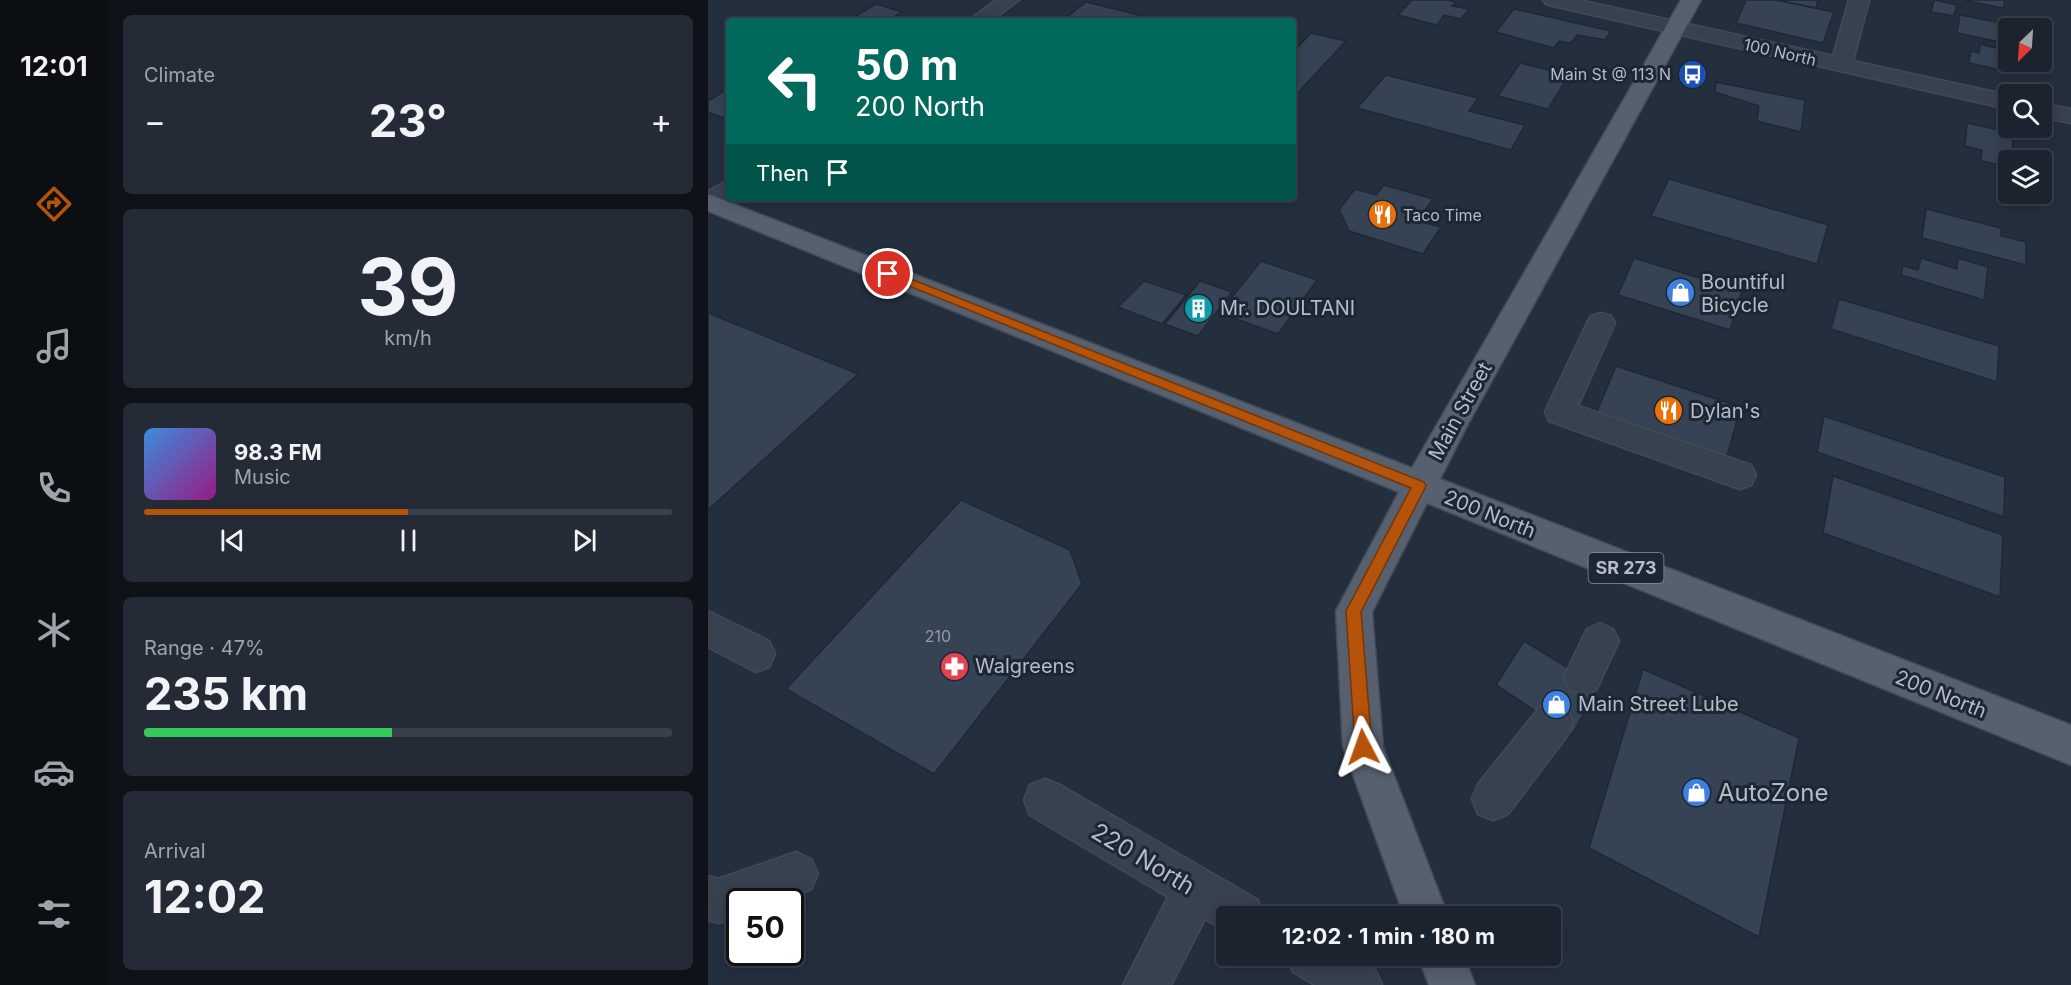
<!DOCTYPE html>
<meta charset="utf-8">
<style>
body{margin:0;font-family:Inter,sans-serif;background:#242b36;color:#f1f3f6;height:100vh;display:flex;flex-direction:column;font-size:22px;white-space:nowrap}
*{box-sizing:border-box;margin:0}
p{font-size:20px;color:#a0a4aa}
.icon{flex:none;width:33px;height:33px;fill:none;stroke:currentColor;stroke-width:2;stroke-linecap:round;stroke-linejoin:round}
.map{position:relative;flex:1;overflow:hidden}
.details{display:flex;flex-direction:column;gap:15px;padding:15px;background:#0f1319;width:600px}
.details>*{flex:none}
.top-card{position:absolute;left:18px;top:18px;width:570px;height:183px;border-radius:6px;box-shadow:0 3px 15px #0003,0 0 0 2px #39404a;background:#00695c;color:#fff;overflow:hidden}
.needle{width:39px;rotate:205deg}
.buttons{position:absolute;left:1290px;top:18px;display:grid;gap:12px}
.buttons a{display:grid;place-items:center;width:54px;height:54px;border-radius:6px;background:#1b232e;box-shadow:0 3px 15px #0003,0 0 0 2px #39404a;font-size:30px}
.speed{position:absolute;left:18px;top:888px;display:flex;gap:12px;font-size:30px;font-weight:700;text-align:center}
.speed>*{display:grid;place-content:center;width:78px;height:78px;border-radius:50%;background:#1b232e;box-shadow:0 3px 15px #0003,0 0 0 2px #39404a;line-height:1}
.speed .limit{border:3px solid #111;border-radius:9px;background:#fff;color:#111}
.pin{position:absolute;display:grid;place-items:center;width:51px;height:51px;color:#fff;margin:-26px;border:3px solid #fff;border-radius:50%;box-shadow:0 2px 6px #0007}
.me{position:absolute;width:66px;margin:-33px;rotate:356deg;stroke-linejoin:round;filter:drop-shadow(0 0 4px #0008)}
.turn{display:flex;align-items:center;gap:21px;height:126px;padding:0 30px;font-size:27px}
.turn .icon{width:78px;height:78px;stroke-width:2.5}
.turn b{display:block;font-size:42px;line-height:51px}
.then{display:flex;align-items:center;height:57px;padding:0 30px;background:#0003;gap:12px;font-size:22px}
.big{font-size:45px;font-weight:700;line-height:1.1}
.details .widget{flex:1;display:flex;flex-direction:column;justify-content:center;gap:9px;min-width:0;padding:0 21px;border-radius:9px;background:#242b36}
.details .dial{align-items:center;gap:0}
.dial b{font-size:78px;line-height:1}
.song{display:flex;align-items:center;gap:18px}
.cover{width:72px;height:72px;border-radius:9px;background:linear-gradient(135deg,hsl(210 70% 55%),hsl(310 70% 35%))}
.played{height:6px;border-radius:3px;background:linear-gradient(90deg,#b45309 50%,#39404a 50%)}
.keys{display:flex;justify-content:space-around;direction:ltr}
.heat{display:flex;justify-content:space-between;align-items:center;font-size:33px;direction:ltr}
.charge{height:9px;border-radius:4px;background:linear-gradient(90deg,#34c759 47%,#39404a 0)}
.trip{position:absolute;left:508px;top:906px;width:345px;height:60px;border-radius:6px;background:#1b232e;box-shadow:0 3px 15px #0003,0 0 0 2px #39404a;font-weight:700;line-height:60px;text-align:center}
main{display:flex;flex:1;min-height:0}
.dock{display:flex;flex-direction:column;width:108px;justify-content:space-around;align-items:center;background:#0b0e12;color:#a0a4aa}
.dock .icon{width:42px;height:42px}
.dock .current{color:#b45309}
.dock b{font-size:27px;color:#f1f3f6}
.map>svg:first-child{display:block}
.building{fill:#364354;stroke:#1f2835;stroke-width:1.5}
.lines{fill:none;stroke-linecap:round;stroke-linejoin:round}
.minor-casing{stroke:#414a57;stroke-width:3}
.major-casing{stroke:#414a57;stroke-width:3}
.minor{fill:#38414e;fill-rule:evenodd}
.major{fill:#56606e;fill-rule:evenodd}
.route{fill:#b45309;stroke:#753606;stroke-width:1.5}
.labels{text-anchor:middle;stroke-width:6;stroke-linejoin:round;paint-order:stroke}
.far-street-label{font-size:16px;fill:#b4bcc9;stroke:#1d2633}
.far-poi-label{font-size:16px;fill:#b4bcc9;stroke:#1d2633;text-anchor:end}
.number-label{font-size:16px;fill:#929caa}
.shield{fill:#1d2633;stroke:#878f9c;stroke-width:1.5}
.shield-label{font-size:18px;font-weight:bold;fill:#b4bcc9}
.poi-label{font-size:20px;fill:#b4bcc9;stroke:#1d2633;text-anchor:start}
.street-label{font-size:20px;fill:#b4bcc9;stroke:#1d2633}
.near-poi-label{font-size:24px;fill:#b4bcc9;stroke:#1d2633;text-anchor:start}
.near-street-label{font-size:24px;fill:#b4bcc9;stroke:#1d2633}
</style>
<main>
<nav class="dock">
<b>12:01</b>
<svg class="icon current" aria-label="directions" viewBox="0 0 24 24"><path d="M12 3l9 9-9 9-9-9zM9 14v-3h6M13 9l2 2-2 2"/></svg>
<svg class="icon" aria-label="music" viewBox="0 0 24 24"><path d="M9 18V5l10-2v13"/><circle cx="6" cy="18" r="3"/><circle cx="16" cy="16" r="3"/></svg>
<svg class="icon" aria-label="phone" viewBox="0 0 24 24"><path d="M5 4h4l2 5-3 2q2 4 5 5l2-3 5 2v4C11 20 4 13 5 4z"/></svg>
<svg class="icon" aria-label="climate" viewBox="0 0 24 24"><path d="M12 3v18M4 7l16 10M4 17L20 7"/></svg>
<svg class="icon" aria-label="car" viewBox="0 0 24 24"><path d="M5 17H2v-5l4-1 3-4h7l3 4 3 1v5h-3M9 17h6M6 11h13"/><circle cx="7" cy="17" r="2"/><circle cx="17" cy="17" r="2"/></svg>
<svg class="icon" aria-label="filters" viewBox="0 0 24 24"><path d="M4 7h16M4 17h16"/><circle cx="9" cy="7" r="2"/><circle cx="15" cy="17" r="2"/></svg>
</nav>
<section class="details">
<div class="widget"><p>Climate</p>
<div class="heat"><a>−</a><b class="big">23°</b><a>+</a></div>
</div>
<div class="widget dial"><b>39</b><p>km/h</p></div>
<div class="widget">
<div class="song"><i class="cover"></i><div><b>98.3 FM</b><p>Music</p></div></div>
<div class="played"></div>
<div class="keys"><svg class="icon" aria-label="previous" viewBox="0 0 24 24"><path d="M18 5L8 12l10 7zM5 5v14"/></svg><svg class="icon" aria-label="pause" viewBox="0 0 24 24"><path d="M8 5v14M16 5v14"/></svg><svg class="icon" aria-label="next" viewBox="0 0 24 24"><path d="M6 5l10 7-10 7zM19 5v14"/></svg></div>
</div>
<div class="widget"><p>Range · 47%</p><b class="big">235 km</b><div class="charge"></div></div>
<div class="widget"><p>Arrival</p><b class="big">12:02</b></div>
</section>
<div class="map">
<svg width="1363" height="985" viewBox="0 0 1363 985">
<rect width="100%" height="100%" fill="#242f3e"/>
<g class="building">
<path d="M704,0H739L748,2L744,6L761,9L753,19L736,15L729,25L690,15Z"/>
<path d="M1038,0H1069L1126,12L1115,43L1028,23Z"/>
<path d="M1069,0H1110L1108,8Z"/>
<path d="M1226,0L1249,5L1246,16L1223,12Z"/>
<path d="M1258,0H1296V8L1258,1Z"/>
<path d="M378,2L435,16L429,21H375L359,17Z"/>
<path d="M168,4L194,12L179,21H139Z"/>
<path d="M806,9L903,31L897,40L869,35L863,43L851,41L846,48L788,32Z"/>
<path d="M1252,15L1293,23V29L1298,31L1297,43L1249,33Z"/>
<path d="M603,33L638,41L585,98V52Z"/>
<path d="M1272,44L1300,51L1302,72L1261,63L1263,51L1271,53Z"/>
<path d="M812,63L861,75L840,109L790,96Z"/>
<path d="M678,75L770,98L761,111L817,125L803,150L649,108Z"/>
<path d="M1008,82L1097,100L1093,132L1049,121L1051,106L1007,92Z"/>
<path d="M21,88V120L0,112V101Z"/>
<path d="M1259,123L1305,133L1304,158L1297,157L1296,166L1273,161L1274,150L1257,146Z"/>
<path d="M961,179L1120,225L1109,264L943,216Z"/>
<path d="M676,185L725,199L710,221L733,227L715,254L641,231L631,210L647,189L668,195Z"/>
<path d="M1218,209L1293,228V236L1318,242V265L1214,238Z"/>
<path d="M926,258L1034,291L1022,330L910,295Z"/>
<path d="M1213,258L1249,269L1250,258L1280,267L1276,300L1193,275L1195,266L1210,270Z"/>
<path d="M553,261L609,280L570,334L511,313Z"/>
<path d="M436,281L478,295L454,324L410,307Z"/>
<path d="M492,281L524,292L490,336L457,324Z"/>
<path d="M1131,299L1291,346L1289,382L1123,329Z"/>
<path d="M0,313L150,374L0,510Z"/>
<path d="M908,366L1033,407L1018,459L888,414Z"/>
<path d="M1116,416L1297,477L1296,517L1109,452Z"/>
<path d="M1125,476L1295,535L1292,597L1115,533Z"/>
<path d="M253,500L362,550L374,584L226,774L78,689Z"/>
<path d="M816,641L890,686L864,735L788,685Z"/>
<path d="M935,669L1091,738L1051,937L881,848Z"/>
</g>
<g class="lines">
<defs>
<g id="minor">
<path d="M288,0H311L283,21H260Z"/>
<path d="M835,0H871L1125,56L1141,0H1161L1145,61L1300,95V109L845,6L838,4Z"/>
<path d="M1334,103L1363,109V123L1334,117Z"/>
<path d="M21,180V198H23L9,208L0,210V191Z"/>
<path d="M893,313L903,316L907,323L870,406L1043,465L1048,475L1043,485L1032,489L841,421L837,412L879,323L883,316Z"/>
<path d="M0,611L61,641L67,654L61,667L48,672L0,647Z"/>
<path d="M892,623L905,629L911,641L888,690L875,696L862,690L856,677L879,629Z"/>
<path d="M845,702L859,708L865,722L859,736L800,814L785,820L770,814L764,799L770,784L831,708Z"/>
<path d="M337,779L352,785L550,900L556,916H519V932L497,919L463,985H415L460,897L322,815L316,800L322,785Z"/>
<path d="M88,852L103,859L110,874L103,889L72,902H32V916L10,923L0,920V876L10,879Z"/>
<path d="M578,956H645L667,969L674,985H607L585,972Z"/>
</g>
<g id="major">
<path d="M973,0H993L760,424L732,479L1363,725V765L719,503L664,612L675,747L740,916H696L635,747L628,611L691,492L0,211V194L704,468Z"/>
<path d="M710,956H756L767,985H721Z"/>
</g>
</defs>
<use href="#minor" class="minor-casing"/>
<use href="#major" class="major-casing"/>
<use href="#minor" class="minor"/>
<use href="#major" class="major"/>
</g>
<path class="route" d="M180,270L716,482L718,486L653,612L664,747L661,753L655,756L650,753L647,747L638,611L703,488L176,276L175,274Z"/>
<defs>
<symbol id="bus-disc" viewBox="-11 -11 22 22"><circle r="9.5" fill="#1a4fb4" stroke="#1d2633"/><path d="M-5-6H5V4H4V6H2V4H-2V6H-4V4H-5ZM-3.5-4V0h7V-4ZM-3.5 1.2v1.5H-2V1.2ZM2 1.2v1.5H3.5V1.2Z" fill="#fff"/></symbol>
<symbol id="restaurant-disc" viewBox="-11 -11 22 22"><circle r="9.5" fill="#e8710a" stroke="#1d2633"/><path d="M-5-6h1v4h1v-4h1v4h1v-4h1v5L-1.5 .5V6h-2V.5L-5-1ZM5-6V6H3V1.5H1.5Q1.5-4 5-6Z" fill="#fff"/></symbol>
<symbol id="shop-disc" viewBox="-11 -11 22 22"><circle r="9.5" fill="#3f7fe0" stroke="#1d2633"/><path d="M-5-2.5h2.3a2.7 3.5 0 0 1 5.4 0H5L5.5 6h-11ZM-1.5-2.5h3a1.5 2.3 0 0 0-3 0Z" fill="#fff"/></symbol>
<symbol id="building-disc" viewBox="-11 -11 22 22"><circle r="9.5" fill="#0f9aa8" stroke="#1d2633"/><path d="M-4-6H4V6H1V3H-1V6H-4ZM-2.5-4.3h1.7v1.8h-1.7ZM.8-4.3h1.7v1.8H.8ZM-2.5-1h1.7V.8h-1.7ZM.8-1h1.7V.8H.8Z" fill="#fff"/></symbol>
<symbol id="pharmacy-disc" viewBox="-11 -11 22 22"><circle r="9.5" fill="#e0444e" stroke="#1d2633"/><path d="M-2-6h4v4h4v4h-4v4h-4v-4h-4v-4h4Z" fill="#fff"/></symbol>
</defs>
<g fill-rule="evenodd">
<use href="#bus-disc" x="968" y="58" width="33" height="33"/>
<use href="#restaurant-disc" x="658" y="198" width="33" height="33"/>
<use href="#shop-disc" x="956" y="276" width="33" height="33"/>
<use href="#building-disc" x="474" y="292" width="33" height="33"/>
<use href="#restaurant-disc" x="944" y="394" width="33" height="33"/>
<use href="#pharmacy-disc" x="230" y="650" width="33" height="33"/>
<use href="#shop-disc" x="832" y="688" width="33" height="33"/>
<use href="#shop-disc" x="972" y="776" width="33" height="33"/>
</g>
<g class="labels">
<g class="far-street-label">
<text transform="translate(1072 52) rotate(13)" y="6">100 North</text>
</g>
<g class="far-poi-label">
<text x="963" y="80">Main St @ 113 N</text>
<text x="695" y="221" text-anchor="start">Taco Time</text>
</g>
<g class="number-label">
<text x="230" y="642">210</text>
</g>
<rect class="shield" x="880.5" y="553" width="75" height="30" rx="4.5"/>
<g class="shield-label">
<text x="918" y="574">SR 273</text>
</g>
<g class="poi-label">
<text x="993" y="289">Bountiful<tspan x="993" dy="23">Bicycle</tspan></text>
<text x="512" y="315">Mr. DOULTANI</text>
<text x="982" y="418">Dylan's</text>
<text x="267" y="673">Walgreens</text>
<text x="870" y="711">Main Street Lube</text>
</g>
<g class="street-label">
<text transform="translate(752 411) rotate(-61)" y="7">Main Street</text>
<text transform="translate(782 514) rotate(22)" y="7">200 North</text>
<text transform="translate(1233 694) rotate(22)" y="7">200 North</text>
</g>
<g class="near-poi-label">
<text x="1010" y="801">AutoZone</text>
</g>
<g class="near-street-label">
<text transform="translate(435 859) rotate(31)" y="8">220 North</text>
</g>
</g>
</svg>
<div class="buttons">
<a><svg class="needle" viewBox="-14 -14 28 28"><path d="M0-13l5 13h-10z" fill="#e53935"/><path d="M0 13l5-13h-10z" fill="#a0a4aa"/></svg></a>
<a><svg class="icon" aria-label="search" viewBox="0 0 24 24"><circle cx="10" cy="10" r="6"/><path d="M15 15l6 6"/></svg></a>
<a><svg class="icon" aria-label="layers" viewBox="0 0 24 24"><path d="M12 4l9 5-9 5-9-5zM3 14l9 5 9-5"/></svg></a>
</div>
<div class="speed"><div class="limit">50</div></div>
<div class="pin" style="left:180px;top:274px;background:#d93025"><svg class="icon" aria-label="arrive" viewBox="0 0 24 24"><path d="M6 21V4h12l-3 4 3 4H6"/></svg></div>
<svg class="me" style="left:655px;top:747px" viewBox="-20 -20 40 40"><path d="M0-17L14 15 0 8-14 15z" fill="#b45309" stroke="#fff" stroke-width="4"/></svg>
<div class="trip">12:02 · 1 min · 180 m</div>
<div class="top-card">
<div class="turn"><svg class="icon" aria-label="left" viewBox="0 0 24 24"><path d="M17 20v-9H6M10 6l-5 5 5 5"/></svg><div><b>50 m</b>200 North</div></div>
<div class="then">Then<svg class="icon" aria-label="arrive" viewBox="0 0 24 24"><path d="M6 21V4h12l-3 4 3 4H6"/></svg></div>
</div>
</div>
</main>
